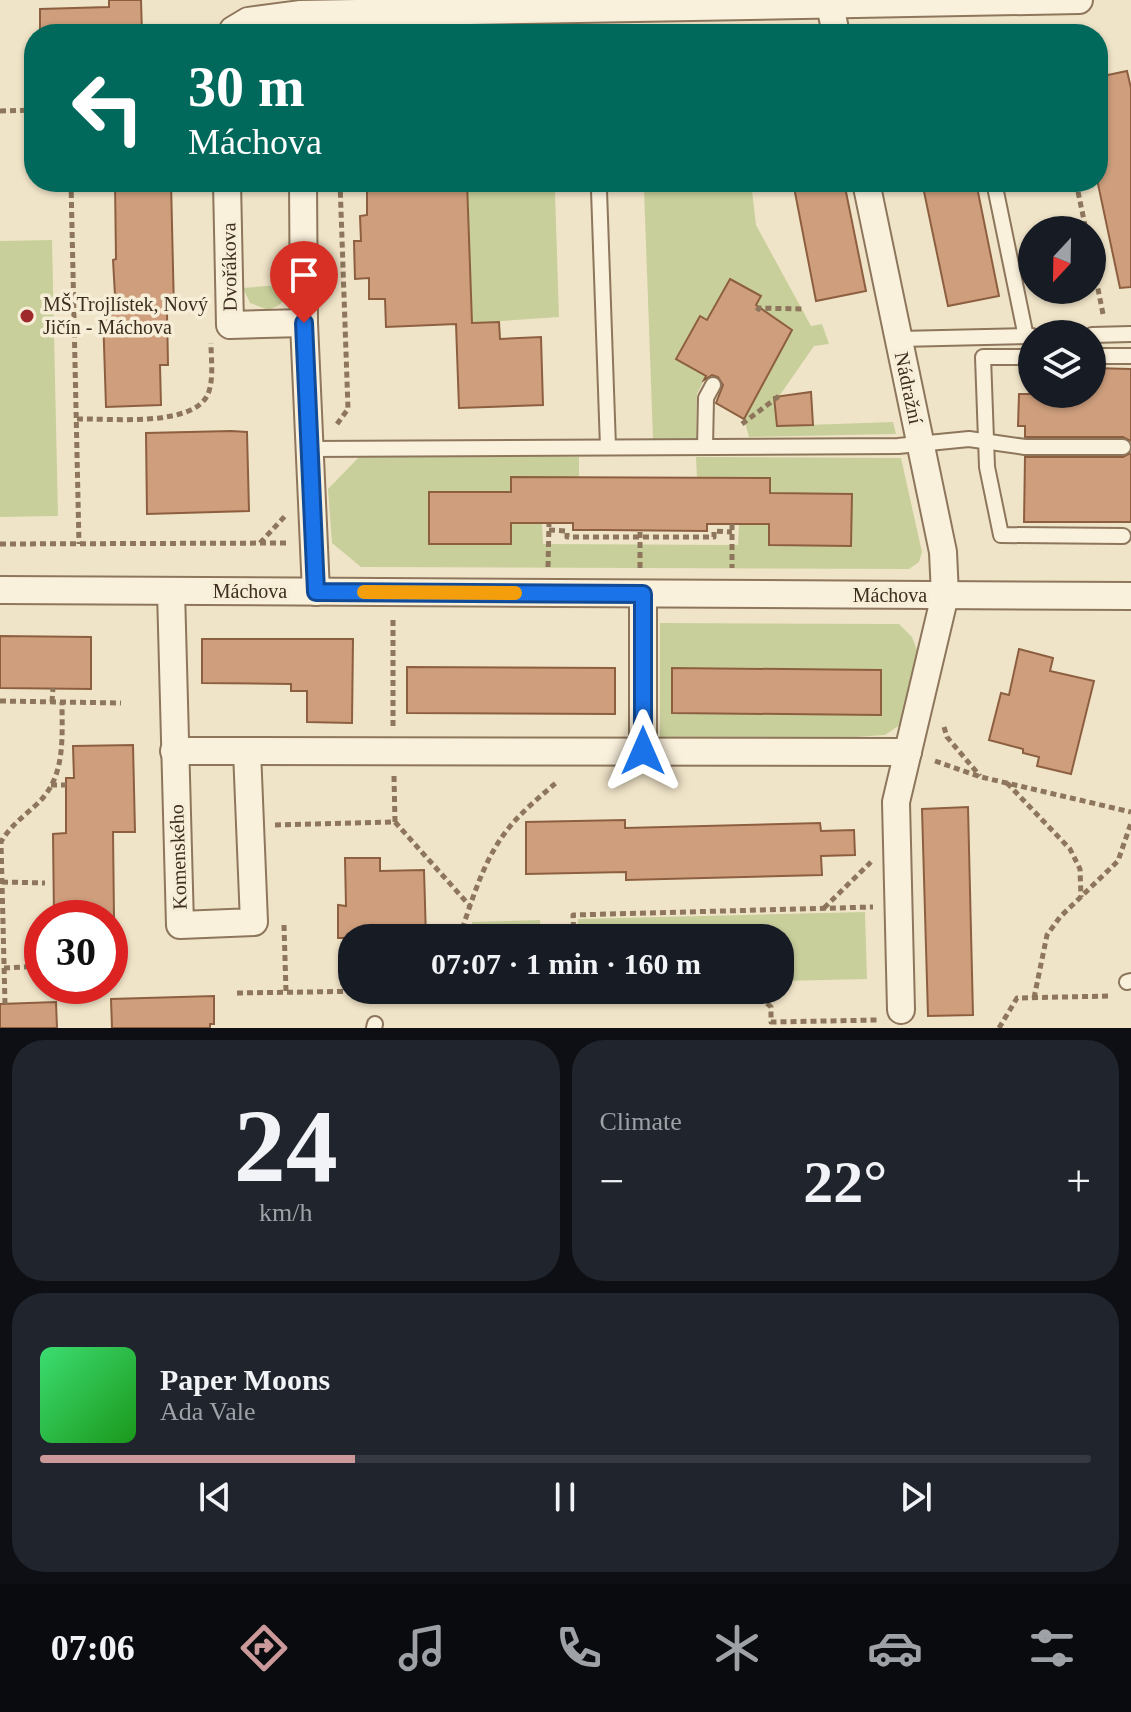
<!DOCTYPE html>
<meta charset="utf-8">
<style>
body{margin:0;font-family:Georgia,serif;background:#20242c;color:#f1f3f6;height:100vh;display:flex;flex-direction:column;font-size:30px;white-space:nowrap}
*{box-sizing:border-box;margin:0}
p{font-size:26px;color:#9ea1a6}
.icon{flex:none;width:44px;height:44px;fill:none;stroke:currentColor;stroke-width:2;stroke-linecap:round;stroke-linejoin:round}
.map{position:relative;height:1028px;overflow:hidden}
.side{display:flex;flex-direction:column;gap:12px;padding:12px;background:#0d0f14;flex:1}
.side>*{flex:none}
.banner{position:absolute;left:24px;top:24px;width:1084px;height:168px;border-radius:32px;box-shadow:0 2px 6px #0004;background:#00695c;color:#fff;overflow:hidden}
.needle{width:52px;rotate:202deg}
.fabs{position:absolute;left:1018px;top:216px;display:grid;gap:16px}
.fabs a{display:grid;place-items:center;width:88px;height:88px;border-radius:50%;background:#171b24;box-shadow:0 2px 6px #0004;font-size:40px}
.speed{position:absolute;left:24px;top:900px;display:flex;gap:16px;font-size:40px;font-weight:700;text-align:center}
.speed>*{display:grid;place-content:center;width:104px;height:104px;border-radius:50%;background:#171b24;box-shadow:0 2px 6px #0004;line-height:1}
.speed .limit{border:12px solid #d22;background:#fff;color:#111}
.pin{position:absolute;display:grid;place-items:center;width:68px;height:68px;color:#fff;margin:-82px -34px;border-radius:50% 50% 50% 0;rotate:-45deg;box-shadow:0 0 8px #0007}
.pin .icon{rotate:45deg}
.me{position:absolute;width:88px;margin:-44px;rotate:0deg;stroke-linejoin:round;filter:drop-shadow(0 0 6px #0008)}
.turn{display:flex;align-items:center;gap:28px;height:168px;padding:0 32px;font-size:36px}
.turn .icon{width:104px;height:104px;stroke-width:2.5}
.turn b{display:block;font-size:56px;line-height:68px}
.big{font-size:60px;font-weight:600;line-height:1.1}
.side .card{flex:1;display:flex;flex-direction:column;justify-content:center;gap:12px;min-width:0;padding:0 28px;border-radius:32px;background:#20242c}
.side .dial{align-items:center;gap:0}
.dial b{font-size:104px;line-height:1}
.song{display:flex;align-items:center;gap:24px}
.cover{width:96px;height:96px;border-radius:12px;background:linear-gradient(135deg,hsl(140 70% 55%),hsl(120 70% 35%))}
.played{height:8px;border-radius:4px;background:linear-gradient(90deg,#cc999b 30%,#363941 30%)}
.keys{display:flex;justify-content:space-around;direction:ltr}
.heat{display:flex;justify-content:space-between;align-items:center;font-size:44px;direction:ltr}
.side .tiles{flex:1;display:grid;gap:12px;grid-template-columns:1fr 1fr}
.card:last-child{grid-column:span 2}
.trip{position:absolute;left:338px;top:924px;width:456px;height:80px;border-radius:32px;background:#171b24;box-shadow:0 2px 6px #0004;font-weight:600;line-height:80px;text-align:center}
.menu{display:flex;height:128px;justify-content:space-around;align-items:center;background:#090b0e;color:#9ea1a6}
.menu .icon{width:56px;height:56px}
.menu .current{color:#cc999b}
.menu b{font-size:36px;color:#f1f3f6}
.map>svg:first-child{display:block}
.green{fill:#c9cf9b}
.building{fill:#cf9f7d;stroke:#8d5f41;stroke-width:2}
.lines{fill:none;stroke-linecap:round;stroke-linejoin:round}
.service-casing{stroke:#8d765c;stroke-width:18}
.minor-casing{stroke:#8d765c;stroke-width:30}
.path{stroke:#8d765c;stroke-width:5;stroke-dasharray:6 4;stroke-linecap:butt}
.service{stroke:#faf1dc;stroke-width:14}
.minor{stroke:#faf1dc;stroke-width:26}
.route-casing{stroke:#114b97;stroke-width:20}
.route{stroke:#1a73e8;stroke-width:14}
.slow{stroke:#f59e0b;stroke-width:14}
.poi-dot{fill:#9e2a2b;stroke:#f7eed8;stroke-width:3}
.labels{text-anchor:middle;stroke-width:7;stroke-linejoin:round;paint-order:stroke}
.street-label{font-size:20px;fill:#3d2e20;stroke:#f7eed8}
.poi-label{font-size:20px;fill:#3d2e20;stroke:#f7eed8;text-anchor:start}
</style>
<div class="map">
<svg width="1131" height="1028" viewBox="0 0 1131 1028">
<rect width="100%" height="100%" fill="#f0e4c8"/>
<g class="green">
<path d="M467,182H751L756,225L811,326L822,324L829,344L814,346L775,402L777,426L893,422L896,434L749,437L744,419L792,330L762,313H751L760,296L730,279L707,320L706,376L697,394L696,438L653,439L644,189L555,192L559,317L472,323Z"/>
<path d="M52,240L58,516L0,517V241Z"/>
<path d="M290,284C287,299 283,305 268,310L250,303L243,288Z"/>
<path d="M361,455L579,457V478L511,477V492H429V543L511,544V523L542,524L543,544L738,545L739,524H769L770,545L851,546V494L770,493V478H697L696,457L901,458L922,552L919,562L909,569L361,567L332,543L328,489Z"/>
<path d="M660,623L899,624L912,637L917,650L918,664L905,717L900,725L885,735L841,738L660,737Z"/>
<path d="M865,912L867,979L780,981V938H578V919Z"/>
<path d="M540,920L541,938H472V922Z"/>
</g>
<g class="building">
<path d="M109,0H141L142,34H40V9L109,7Z"/>
<path d="M1127,71L1131,88V287L1120,288L1098,184V77Z"/>
<path d="M115,182H171L174,311L167,312L168,365H160L161,405L106,407L103,314L116,313L113,260L116,259Z"/>
<path d="M381,182H467L472,323L499,322L500,339L541,337L543,405L459,408L456,324L386,327L385,299H369V278L355,279L354,241H361L360,216L367,215V186L381,185Z"/>
<path d="M793,182H844L866,291L816,301Z"/>
<path d="M922,182H976L999,296L948,306Z"/>
<path d="M730,279L761,296L756,305L792,330L744,419L716,403L723,385L718,377L712,375L704,380L706,376L676,359L700,316L707,320Z"/>
<path d="M1092,368L1131,369V441L1123,437H1025V426H1018L1019,394H1092Z"/>
<path d="M811,392L813,425L777,426L774,397Z"/>
<path d="M231,431L247,432L249,511L147,514L146,433Z"/>
<path d="M1131,453V522H1024L1025,457H1123Z"/>
<path d="M511,477L770,478V493L852,494L851,546L769,545V524H707V531L603,530H573V523H511V544H429V492H511Z"/>
<path d="M0,636L91,637V689L0,688Z"/>
<path d="M202,639H353L352,723L307,722V691H291V684L202,683Z"/>
<path d="M1019,649L1053,658L1050,671L1094,681L1071,774L1037,766L1039,757L1023,753V749L989,740L1001,693L1009,695Z"/>
<path d="M407,667L615,668V714L407,713Z"/>
<path d="M672,668L881,670V715L672,713Z"/>
<path d="M133,745L135,832H113L114,918H54L53,834L66,833V778H74L73,746Z"/>
<path d="M968,807L973,1015L928,1016L922,809Z"/>
<path d="M625,820V828L820,823L821,831L854,830L855,855L821,856L822,875L626,880V872L526,874V822Z"/>
<path d="M345,858H380V871L424,870L426,938H338V905L346,906Z"/>
<path d="M214,996V1024H210V1028H112L111,999Z"/>
<path d="M56,1002L57,1028H0V1004Z"/>
</g>
<g class="lines">
<defs>
<g id="service">
<path d="M994,182L1026,337"/>
<path d="M599,190L608,447"/>
<path d="M1092,335L1131,334"/>
<path d="M899,339L1032,336"/>
<path d="M1092,356H1131"/>
<path d="M1032,357H983L987,467L1001,535L1123,536"/>
<path d="M705,447L706,398L713,385"/>
<path d="M310,449L898,446L969,439L1025,447H1123"/>
<path d="M1127,982L1131,981"/>
<path d="M374,1028L375,1024"/>
</g>
<g id="minor">
<path d="M829,0L836,34"/>
<path d="M232,34L233,30L248,21L301,14L1079,0"/>
<path d="M227,182L230,325L304,323"/>
<path d="M303,182L304,323L316,592"/>
<path d="M866,182L943,552L945,595L896,802L901,1010"/>
<path d="M0,590L1131,596"/>
<path d="M171,591L180,925L254,922L247,751"/>
<path d="M643,594V751"/>
<path d="M174,751L908,752"/>
</g>
</defs>
<use href="#service" class="service-casing"/>
<use href="#minor" class="minor-casing"/>
<g class="path">
<path d="M0,111L34,110"/>
<path d="M71,182L79,544"/>
<path d="M1076,182L1086,230"/>
<path d="M1092,259L1103,314"/>
<path d="M757,311L759,308L802,309"/>
<path d="M77,419C109,418 193,428 208,394C214,379 211,359 211,343"/>
<path d="M337,424L348,409L340,182"/>
<path d="M742,424L779,396"/>
<path d="M732,524V568"/>
<path d="M549,530L567,531V537H714V531L732,532"/>
<path d="M260,543L286,515"/>
<path d="M0,544L287,543"/>
<path d="M548,567L549,524"/>
<path d="M640,568V530"/>
<path d="M0,701L121,703"/>
<path d="M52,702L53,688"/>
<path d="M393,726V620"/>
<path d="M944,727L947,737L980,776"/>
<path d="M935,761L981,777L1131,812"/>
<path d="M1007,783L1070,849L1080,869L1081,897"/>
<path d="M51,785H66"/>
<path d="M395,822L470,906"/>
<path d="M275,825L395,822L394,776"/>
<path d="M2,882L45,883"/>
<path d="M824,908L871,862"/>
<path d="M284,925L286,992"/>
<path d="M459,938C472,901 483,860 508,829C522,811 541,796 558,781"/>
<path d="M574,938L573,915L873,907"/>
<path d="M4,968L42,966"/>
<path d="M752,990L771,1007V1022L877,1020"/>
<path d="M237,993L375,991L394,997L690,990"/>
<path d="M1034,998L1047,935L1060,917L1118,861L1131,823"/>
<path d="M5,1004L1,842C10,826 23,817 36,805C66,778 62,739 62,702"/>
<path d="M999,1028L1017,998L1110,996"/>
</g>
<use href="#service" class="service"/>
<use href="#minor" class="minor"/>
</g>
<g class="lines">
<defs>
<path id="route" d="M304,323L316,592L643,594V751"/>
</defs>
<use href="#route" class="route-casing"/>
<use href="#route" class="route"/>
<path class="slow" d="M364,592L515,593"/>
</g>
<circle class="poi-dot" cx="27" cy="316" r="8"/>
<g class="labels">
<g class="street-label">
<text transform="translate(229 267) rotate(-91)" y="7">Dvořákova</text>
<text transform="translate(909 388) rotate(78)" y="7">Nádražní</text>
<text x="250" y="598">Máchova</text>
<text x="890" y="602">Máchova</text>
<text transform="translate(178 857) rotate(-92)" y="7">Komenského</text>
</g>
<g class="poi-label">
<text x="43" y="311">MŠ Trojlístek, Nový<tspan x="43" dy="23">Jičín - Máchova</tspan></text>
</g>
</g>
</svg>
<div class="fabs">
<a><svg class="needle" viewBox="-14 -14 28 28"><path d="M0-13l5 13h-10z" fill="#e53935"/><path d="M0 13l5-13h-10z" fill="#9ea1a6"/></svg></a>
<a><svg class="icon" aria-label="layers" viewBox="0 0 24 24"><path d="M12 4l9 5-9 5-9-5zM3 14l9 5 9-5"/></svg></a>
</div>
<div class="speed"><div class="limit">30</div></div>
<div class="pin" style="left:304px;top:323px;background:#d93025"><svg class="icon" aria-label="arrive" viewBox="0 0 24 24"><path d="M6 21V4h12l-3 4 3 4H6"/></svg></div>
<svg class="me" style="left:643px;top:751px" viewBox="-20 -20 40 40"><path d="M0-17L14 15 0 8-14 15z" fill="#1a73e8" stroke="#fff" stroke-width="4"/></svg>
<div class="trip">07:07 · 1 min · 160 m</div>
<div class="banner">
<div class="turn"><svg class="icon" aria-label="left" viewBox="0 0 24 24"><path d="M17 20v-9H6M10 6l-5 5 5 5"/></svg><div><b>30 m</b>Máchova</div></div>
</div>
</div>
<section class="side">
<div class="tiles">
<div class="card dial"><b>24</b><p>km/h</p></div>
<div class="card"><p>Climate</p>
<div class="heat"><a>−</a><b class="big">22°</b><a>+</a></div>
</div>
<div class="card">
<div class="song"><i class="cover"></i><div><b>Paper Moons</b><p>Ada Vale</p></div></div>
<div class="played"></div>
<div class="keys"><svg class="icon" aria-label="previous" viewBox="0 0 24 24"><path d="M18 5L8 12l10 7zM5 5v14"/></svg><svg class="icon" aria-label="pause" viewBox="0 0 24 24"><path d="M8 5v14M16 5v14"/></svg><svg class="icon" aria-label="next" viewBox="0 0 24 24"><path d="M6 5l10 7-10 7zM19 5v14"/></svg></div>
</div>
</div>
</section>
<nav class="menu">
<b>07:06</b>
<svg class="icon current" aria-label="directions" viewBox="0 0 24 24"><path d="M12 3l9 9-9 9-9-9zM9 14v-3h6M13 9l2 2-2 2"/></svg>
<svg class="icon" aria-label="music" viewBox="0 0 24 24"><path d="M9 18V5l10-2v13"/><circle cx="6" cy="18" r="3"/><circle cx="16" cy="16" r="3"/></svg>
<svg class="icon" aria-label="phone" viewBox="0 0 24 24"><path d="M5 4h4l2 5-3 2q2 4 5 5l2-3 5 2v4C11 20 4 13 5 4z"/></svg>
<svg class="icon" aria-label="climate" viewBox="0 0 24 24"><path d="M12 3v18M4 7l16 10M4 17L20 7"/></svg>
<svg class="icon" aria-label="car" viewBox="0 0 24 24"><path d="M5 17H2v-5l4-1 3-4h7l3 4 3 1v5h-3M9 17h6M6 11h13"/><circle cx="7" cy="17" r="2"/><circle cx="17" cy="17" r="2"/></svg>
<svg class="icon" aria-label="filters" viewBox="0 0 24 24"><path d="M4 7h16M4 17h16"/><circle cx="9" cy="7" r="2"/><circle cx="15" cy="17" r="2"/></svg>
</nav>
